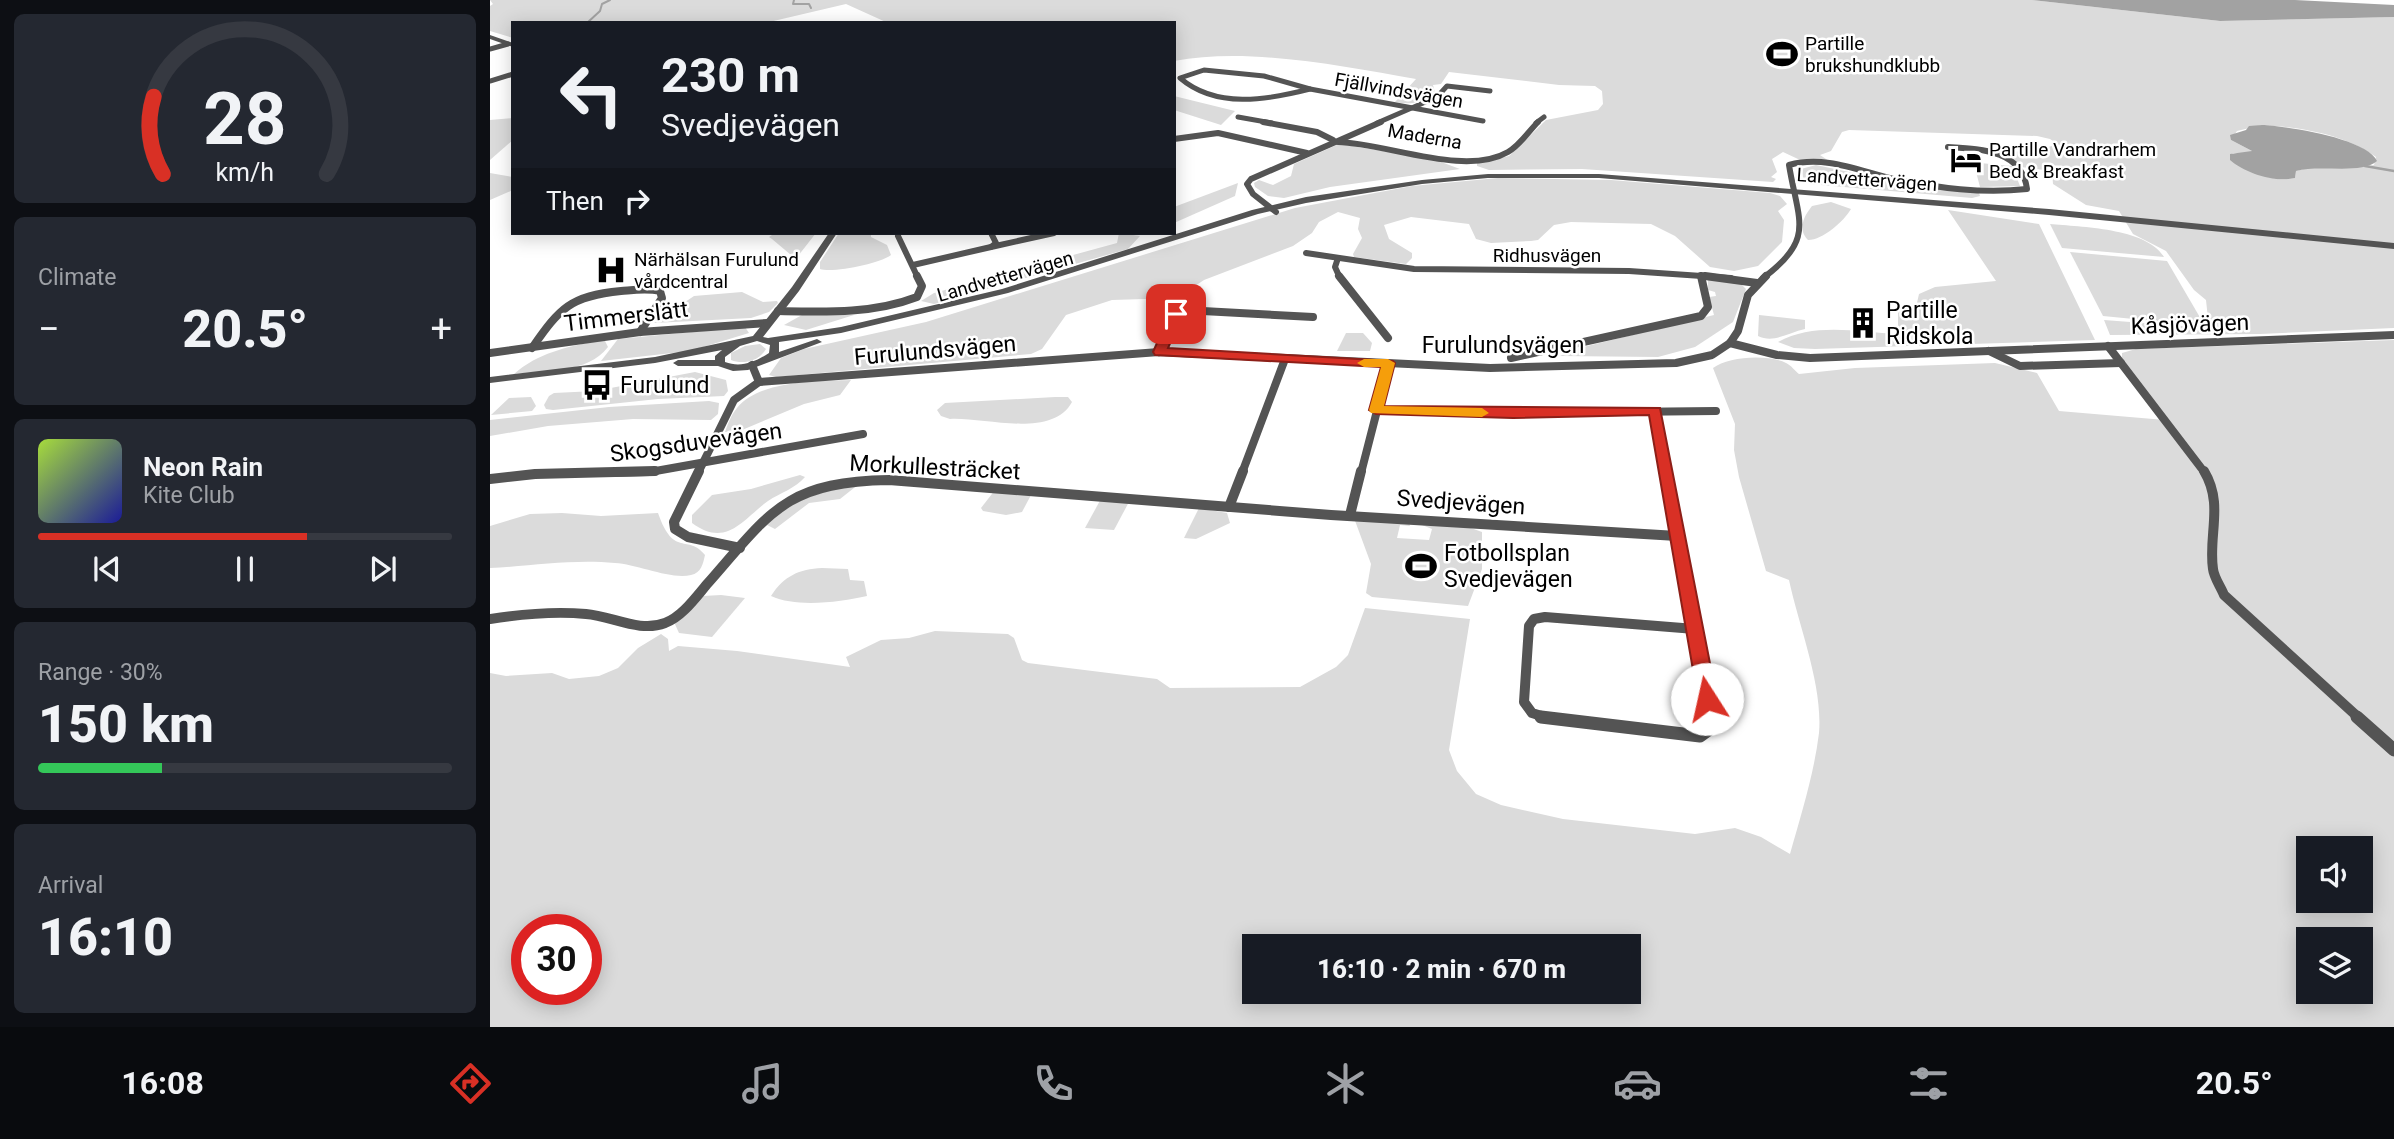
<!DOCTYPE html>
<meta charset="utf-8">
<style>
body{margin:0;font-family:Roboto,sans-serif;background:#242831;color:#f1f3f6;height:100vh;display:flex;flex-direction:column;font-size:26px;white-space:nowrap}
*{box-sizing:border-box;margin:0}
p{font-size:23px;color:#9ea1a6}
.icon{flex:none;width:38px;height:38px;fill:none;stroke:currentColor;stroke-width:2;stroke-linecap:round;stroke-linejoin:round}
.map{position:relative;flex:1;overflow:hidden}
.panel{display:flex;flex-direction:column;gap:14px;padding:14px;background:#0d0f14;width:490px}
.panel>*{flex:none}
.banner{position:absolute;left:21px;top:21px;width:665px;height:214px;border-radius:0px;box-shadow:0 4px 18px #0003;background:#171b24;color:#f1f3f6;overflow:hidden}
.buttons{position:absolute;left:1806px;top:836px;display:grid;gap:14px}
.buttons a{display:grid;place-items:center;width:77px;height:77px;border-radius:0px;background:#171b24;box-shadow:0 4px 18px #0003;font-size:35px}
.speed{position:absolute;left:21px;top:914px;display:flex;gap:14px;font-size:35px;font-weight:700;text-align:center}
.speed>*{display:grid;place-content:center;width:91px;height:91px;border-radius:50%;background:#171b24;box-shadow:0 4px 18px #0003;line-height:1}
.speed .limit{border:10px solid #d22;background:#fff;color:#111}
.pin{position:absolute;display:grid;place-items:center;width:60px;height:60px;color:#fff;margin:-30px;border-radius:14px;box-shadow:0 4px 10px #0006}
.me{position:absolute;width:77px;margin:-38px;rotate:350deg;stroke-linejoin:round;filter:drop-shadow(0 0 5px #0008)}
.turn{display:flex;align-items:center;gap:24px;height:147px;padding:0 35px;font-size:32px}
.turn .icon{width:91px;height:91px;stroke-width:2.5}
.turn b{display:block;font-size:49px;line-height:60px}
.then{display:flex;align-items:center;height:66px;padding:0 35px;background:#0003;gap:14px;font-size:26px}
.big{font-size:52px;font-weight:800;line-height:1.1}
.panel .tile{flex:1;display:flex;flex-direction:column;justify-content:center;gap:10px;min-width:0;padding:0 24px;border-radius:10px;background:#242831}
.panel .dial{align-items:center;gap:0}
.dial svg{height:182px;overflow:visible;fill:none;stroke:#363941;stroke-width:7;stroke-linecap:round;text-anchor:middle}
.dial text{fill:#f1f3f6;stroke:none}
.song{display:flex;align-items:center;gap:21px}
.cover{width:84px;height:84px;border-radius:10px;background:linear-gradient(135deg,hsl(80 70% 55%),hsl(240 70% 35%))}
.played{height:7px;border-radius:4px;background:linear-gradient(90deg,#d93025 65%,#363941 65%)}
.keys{display:flex;justify-content:space-around;direction:ltr}
.heat{display:flex;justify-content:space-between;align-items:center;font-size:38px;direction:ltr}
.charge{height:10px;border-radius:5px;background:linear-gradient(90deg,#34c759 30%,#363941 0)}
.trip{position:absolute;left:752px;top:934px;width:399px;height:70px;border-radius:0px;background:#171b24;box-shadow:0 4px 18px #0003;font-weight:800;line-height:70px;text-align:center}
.tab-bar{display:flex;height:112px;justify-content:space-around;align-items:center;background:#090b0e;color:#9ea1a6}
.tab-bar .icon{width:49px;height:49px}
.tab-bar .selected{color:#d93025}
.tab-bar b{font-size:32px;color:#f1f3f6}
main{display:flex;flex:1;min-height:0}
.map>svg:first-child{display:block}
.green{fill:#dbdbdb;fill-rule:evenodd}
.water{fill:#a2a2a2}
.lines{fill:none;stroke-linecap:round;stroke-linejoin:round}
.stream-far1{stroke:#a2a2a2;stroke-width:2}
.stream{stroke:#a2a2a2;stroke-width:2.5}
.minor-far4{stroke:#545454;stroke-width:5}
.minor-far3{stroke:#545454;stroke-width:6}
.minor-far2{stroke:#545454;stroke-width:8}
.minor-far1{stroke:#545454;stroke-width:10}
.minor{stroke:#545454;stroke-width:13}
.tertiary{fill:#545454;fill-rule:evenodd}
.route{fill:#d93025;stroke:#8d1f18;stroke-width:2}
.slow{fill:#f59e0b}
.labels{text-anchor:middle;stroke-width:5;stroke-linejoin:round;paint-order:stroke}
.far-poi-label{font-size:19px;fill:#000;stroke:#fff;text-anchor:start}
.far-street-label{font-size:19px;fill:#000;stroke:#fff}
.poi-label{font-size:23px;fill:#000;stroke:#fff;text-anchor:start}
.street-label{font-size:23px;fill:#000;stroke:#fff}
</style>
<main>
<section class="panel">
<div class="tile dial"><svg viewBox="0 0 100 80">
<path d="M14 69A42 42 0 1 1 86 69"/>
<path d="M14 69A42 42 0 0 1 10 35" stroke="#d93025"/>
<text x="50" y="56" font-size="32" font-weight="700">28</text>
<text x="50" y="72" font-size="11">km/h</text>
</svg></div>
<div class="tile"><p>Climate</p>
<div class="heat"><a>−</a><b class="big">20.5°</b><a>+</a></div>
</div>
<div class="tile">
<div class="song"><i class="cover"></i><div><b>Neon Rain</b><p>Kite Club</p></div></div>
<div class="played"></div>
<div class="keys"><svg class="icon" aria-label="previous" viewBox="0 0 24 24"><path d="M18 5L8 12l10 7zM5 5v14"/></svg><svg class="icon" aria-label="pause" viewBox="0 0 24 24"><path d="M8 5v14M16 5v14"/></svg><svg class="icon" aria-label="next" viewBox="0 0 24 24"><path d="M6 5l10 7-10 7zM19 5v14"/></svg></div>
</div>
<div class="tile"><p>Range · 30%</p><b class="big">150 km</b><div class="charge"></div></div>
<div class="tile"><p>Arrival</p><b class="big">16:10</b></div>
</section>
<div class="map">
<svg width="1904" height="1027" viewBox="0 0 1904 1027">
<rect width="100%" height="100%" fill="#fff"/>
<g class="green">
<path d="M0,0H1542L1730,21L1904,17V328L1770,334L1620,335L1614,320L1719,328L1716,300L1704,290L1676,251L1643,234L1629,211L1596,205L1563,184L1562,171L1531,167L1514,152L1542,151L1566,145L1573,156L1575,149L1560,139L1547,136L1359,130L1352,132L1341,151L1330,155L1342,163L1308,159L1293,152L1282,159L1287,172L1281,177L1286,179L1283,182L1092,169L999,170L987,166V163L1019,156L1056,120L1108,110L1113,104L1112,91L1105,86L1069,85L959,72L951,84L943,85L945,93C932,103 920,105 905,102L926,79C851,66 759,47 684,61V23H398L356,4L275,23H23V38L0,31V6L3,4ZM1772,125C1809,127 1855,134 1886,157L1884,165C1858,169 1830,163 1806,171L1805,178C1779,184 1760,169 1742,153H1761L1762,151L1741,140L1747,131Z"/>
<path d="M684,96L745,111L731,125L684,110Z"/>
<path d="M23,118V140L0,160V120Z"/>
<path d="M849,144L943,159L970,169L840,187L794,198L778,196L765,187L764,183L769,180L783,185L801,176L804,164Z"/>
<path d="M1490,163L1522,166L1530,186L1490,187L1485,168L1490,167Z"/>
<path d="M1326,165L1411,183L1489,193L1490,196L1482,198L1319,184L1314,181L1311,169Z"/>
<path d="M0,173L23,177V190L0,200Z"/>
<path d="M1008,178L1121,180L1280,193L1290,196L1297,204L1288,211L1294,220L1292,242L1268,266L1244,271L1220,267L1185,236L1161,224L1081,222L1064,225L1048,240L1041,241L1001,243L986,239L979,224L921,217L894,225L899,239L922,253V258L916,264L864,257L863,254L872,238L868,229L870,218L848,212L829,222L822,233L803,246L714,280L687,298L622,300L576,315L552,349L541,354L286,377L279,375L291,358L314,349L436,322L805,208L922,186Z"/>
<path d="M748,183L745,196L684,223V207Z"/>
<path d="M1341,202L1361,209C1354,221 1333,240 1318,240C1307,229 1314,216 1322,206Z"/>
<path d="M1458,210L1549,224L1605,340L1325,349L1304,348L1288,342C1324,322 1368,332 1408,334V311L1426,307L1429,294L1445,287L1506,281Z"/>
<path d="M1560,224C1591,227 1657,228 1674,257L1572,248Z"/>
<path d="M285,233H326L308,256L301,255L282,239L279,237Z"/>
<path d="M349,233H381V237L397,245L401,255C389,264 343,273 330,269V262Z"/>
<path d="M629,233L650,236L638,249L444,304L431,301L444,293L627,243Z"/>
<path d="M1580,252L1677,261L1715,326L1613,316Z"/>
<path d="M1218,280L1250,283L1256,289L1243,322L1205,347L1168,357L1070,356L1085,349L1224,315L1219,297L1226,296L1225,292L1218,290Z"/>
<path d="M252,292L273,302L287,301L288,303L279,312L261,318L164,323L204,296Z"/>
<path d="M312,315H364L316,330L294,325Z"/>
<path d="M1269,315L1315,320V329C1299,332 1284,344 1268,336Z"/>
<path d="M255,327L259,333L200,351L111,361L128,339Z"/>
<path d="M856,333H873L882,343L880,351H847Z"/>
<path d="M1904,340V1027H0V673L16,676L62,673L79,679L109,676L128,668L148,648L171,634L178,639L179,651L188,646L247,651L360,667L356,657L391,640L419,638L445,631L518,634L524,638L532,660L538,663L667,679L680,688L810,687L846,667L858,655L875,608L980,619L959,750L967,771L986,794L1011,805L1073,819L1205,834L1245,828L1271,837L1300,854C1311,815 1324,774 1329,733C1333,685 1309,627 1299,580L1276,571L1249,477L1244,450L1245,424L1223,368C1238,356 1279,354 1296,363C1301,365 1305,371 1309,374L1365,368L1505,363L1547,373L1569,411L1675,420L1632,358V353L1646,349ZM1818,849H1871V901H1818ZM37,929H96V989H37ZM1818,940H1871V992H1818ZM765,947H1139V992H765Z"/>
<path d="M107,341H115L118,347C97,374 56,370 24,374C48,353 76,347 107,341Z"/>
<path d="M270,344L276,349C269,361 253,365 241,360V353L255,346Z"/>
<path d="M205,372L236,380L238,391L234,396L168,399L63,410L56,409L54,405L59,396L64,393L105,391Z"/>
<path d="M361,380L350,395L314,404L252,430L235,432C238,424 241,415 247,408C270,380 328,381 361,380Z"/>
<path d="M41,397L46,406L42,411L1,415L19,398Z"/>
<path d="M565,397H578L582,402C562,439 494,417 460,419L451,416L447,410L455,403Z"/>
<path d="M219,401L229,403L228,414L221,420L143,419L58,426L0,436V420L119,407Z"/>
<path d="M310,475L315,477C306,488 290,493 278,501C254,518 237,549 202,523V515L222,495L261,489Z"/>
<path d="M374,480L350,499L319,503L285,529L277,525L296,504Z"/>
<path d="M505,490L541,495L532,512L516,515L493,511L491,508Z"/>
<path d="M612,497L640,500L624,530L595,528Z"/>
<path d="M709,508L737,513L740,523L706,539L694,538Z"/>
<path d="M72,513L111,516L168,513C184,559 198,533 215,555C213,564 211,573 201,575C181,580 147,564 125,563C82,559 43,566 0,568V526L40,514Z"/>
<path d="M864,518L919,523L920,526L910,525L907,538L939,540L942,529L932,525L978,527L992,532V569L978,606L882,597L876,593L881,564Z"/>
<path d="M332,568L358,569L360,580L374,581L377,596C350,602 307,608 281,596C294,576 309,569 332,568Z"/>
<path d="M231,595L255,598L222,637L189,633L184,622L213,596Z"/>
</g>
<g class="water">
<path d="M1542,0H1805L1904,5V17L1730,21Z"/>
<path d="M1772,125C1796,126 1877,138 1887,161C1871,175 1829,164 1806,171L1805,178C1785,183 1755,173 1740,160V154L1762,151L1741,140L1740,135L1756,130L1759,126Z"/>
</g>
<g class="lines">
<g class="stream-far1">
<path d="M304,0L303,4H319L321,8"/>
<path d="M97,23L110,11L112,4L120,0"/>
</g>
<path class="stream" d="M1875,166L1904,171"/>
<g class="minor-far4">
<path d="M0,49L18,44"/>
<path d="M714,70L774,76L820,89C777,100 726,109 690,78Z"/>
<path d="M0,81L23,74"/>
<path d="M820,89L993,121"/>
<path d="M748,117L782,123"/>
<path d="M887,123L947,97L957,86L1000,91"/>
<path d="M1046,123L1054,117"/>
</g>
<g class="minor-far3">
<path d="M773,122L827,132L843,140"/>
<path d="M684,139L728,133L817,153"/>
<path d="M848,142C896,143 975,177 1018,152C1030,145 1038,132 1048,122"/>
<path d="M786,212L763,194L757,184L761,179L891,122"/>
<path d="M408,236L428,278"/>
<path d="M501,247L564,233"/>
<path d="M816,253L924,269L1139,271L1241,278"/>
<path d="M848,258L845,267L850,278"/>
<path d="M423,265L501,247L506,243L501,233"/>
<path d="M1273,278C1326,239 1308,221 1299,165C1335,155 1369,171 1404,179C1448,188 1492,194 1537,189C1532,150 1490,149 1458,147"/>
</g>
<g class="minor-far2">
<path d="M849,276L898,338"/>
<path d="M1215,276L1267,283"/>
<path d="M288,311C335,312 383,314 427,297L432,286L427,276"/>
<path d="M1240,343L1287,355L1320,358L1904,335"/>
<path d="M1618,346L1715,473"/>
<path d="M42,348C70,308 80,296 131,291C144,290 157,288 170,291L172,298L150,332"/>
<path d="M1499,351L1530,366L1631,363"/>
<path d="M669,352L686,315L694,310L823,317"/>
<path d="M0,353L150,332L277,323"/>
<path d="M1021,358L1211,316L1218,307L1211,276"/>
<path d="M262,365L269,382"/>
<path d="M269,382L669,352L1000,368L1186,363L1222,355L1240,343L1248,331L1258,295L1276,276"/>
<path d="M886,410L1023,413L1226,411"/>
<path d="M1165,411L1176,473"/>
<path d="M116,473L160,472L373,434"/>
<path d="M208,473L244,400L269,382"/>
<path d="M752,473L795,359"/>
<path d="M871,473L899,364"/>
</g>
<g class="minor-far1">
<path d="M209,471L184,522L185,529L198,537L250,548"/>
<path d="M1176,471L1205,629"/>
<path d="M1714,471C1734,504 1718,535 1723,569C1724,578 1731,587 1734,595L1869,718"/>
<path d="M0,479L45,474L165,471"/>
<path d="M739,507L753,471"/>
<path d="M860,515L871,471"/>
<path d="M0,619C32,614 64,611 96,614C122,616 150,633 175,623C192,617 206,597 218,583C281,511 296,482 399,480L841,515L1187,536"/>
<path d="M1205,629L1221,718"/>
<path d="M1058,718L1042,713L1034,702L1039,626L1044,619L1055,617L1205,629"/>
</g>
<g class="minor">
<path d="M1051,717L1210,736L1221,728V717"/>
<path d="M1867,717L1904,750"/>
</g>
<g class="tertiary">
<path d="M0,35L23,43V47L0,39Z"/>
<path d="M998,174H1109L1559,209L1904,243V249L1559,215L1109,178H998L932,184L816,203L768,214L518,293L351,333L289,342V352L327,339L332,342L258,370L243,371L228,366H188L183,363L188,360H225V356L232,350L165,363L0,383V377L165,357L263,336L302,287L339,233H347L309,291L273,337L278,338L351,327L512,289L762,210L816,197L932,180ZM267,341L280,345L279,353C265,362 251,368 235,362V357L250,346Z"/>
</g>
</g>
<path class="route" d="M686,311L693,314L678,348L903,361L905,363L894,406L1170,408L1227,699L1224,705H1211L1208,699L1159,415L1023,418L886,414L879,410L891,367L665,355L663,352L680,314Z"/>
<path class="slow" d="M898,359L905,363L894,406L992,408L999,413L992,417L881,413L879,410L891,367H874L867,363L874,359Z"/>
<defs>
<symbol id="stadium-bare" viewBox="-9 -9 18 18"><path d="M0-5a6.5 5 0 1 0 0 10a6.5 5 0 1 0 0-10ZM-3.5-1.8h7v3.6h-7Z" fill="#000" stroke="#fff" stroke-width="2.5" paint-order="stroke"/></symbol>
<symbol id="hotel-bare" viewBox="-9 -9 18 18"><path d="M-6-4.5h1.5V1H6V5H4.5V3h-9V5H-6ZM-4 0a1.8 1.8 0 1 1 3.6 0ZM.5 0V-2.5h3Q6-2.5 6 0Z" fill="#000" stroke="#fff" stroke-width="2.5" paint-order="stroke"/></symbol>
<symbol id="hospital-bare" viewBox="-9 -9 18 18"><path d="M-5-5h3v3.5h4V-5h3V5h-3V1.5h-4V5h-3Z" fill="#000" stroke="#fff" stroke-width="2.5" paint-order="stroke"/></symbol>
<symbol id="building-bare" viewBox="-9 -9 18 18"><path d="M-4-6H4V6H1V3H-1V6H-4ZM-2.5-4.3h1.7v1.8h-1.7ZM.8-4.3h1.7v1.8H.8ZM-2.5-1h1.7V.8h-1.7ZM.8-1h1.7V.8H.8Z" fill="#000" stroke="#fff" stroke-width="2.5" paint-order="stroke"/></symbol>
<symbol id="bus-bare" viewBox="-9 -9 18 18"><path d="M-5-6H5V4H4V6H2V4H-2V6H-4V4H-5ZM-3.5-4V0h7V-4ZM-3.5 1.2v1.5H-2V1.2ZM2 1.2v1.5H3.5V1.2Z" fill="#000" stroke="#fff" stroke-width="2.5" paint-order="stroke"/></symbol>
</defs>
<g fill-rule="evenodd">
<use href="#stadium-bare" x="1270" y="32" width="44" height="44"/>
<use href="#hotel-bare" x="1454" y="138" width="44" height="44"/>
<use href="#hospital-bare" x="99" y="248" width="44" height="44"/>
<use href="#building-bare" x="1351" y="301" width="44" height="44"/>
<use href="#bus-bare" x="85" y="363" width="44" height="44"/>
<use href="#stadium-bare" x="909" y="544" width="44" height="44"/>
</g>
<g class="labels">
<g class="far-poi-label">
<text x="1315" y="50">Partille<tspan x="1315" dy="22">brukshundklubb</tspan></text>
<text x="1499" y="156">Partille Vandrarhem<tspan x="1499" dy="22">Bed &amp; Breakfast</tspan></text>
<text x="144" y="266">Närhälsan Furulund<tspan x="144" dy="22">vårdcentral</tspan></text>
</g>
<g class="far-street-label">
<text transform="translate(909 90) rotate(10)" y="7">Fjällvindsvägen</text>
<text transform="translate(935 136) rotate(10)" y="7">Maderna</text>
<text transform="translate(1377 179) rotate(4)" y="7">Landvettervägen</text>
<text x="1057" y="262">Ridhusvägen</text>
<text transform="translate(515 276) rotate(-16)" y="7">Landvettervägen</text>
</g>
<g class="poi-label">
<text x="1396" y="318">Partille<tspan x="1396" dy="26">Ridskola</tspan></text>
<text x="130" y="393">Furulund</text>
<text x="954" y="561">Fotbollsplan<tspan x="954" dy="26">Svedjevägen</tspan></text>
</g>
<g class="street-label">
<text transform="translate(136 316) rotate(-7)" y="8">Timmerslätt</text>
<text transform="translate(1700 324) rotate(-2)" y="8">Kåsjövägen</text>
<text x="1013" y="353">Furulundsvägen</text>
<text transform="translate(445 350) rotate(-5)" y="8">Furulundsvägen</text>
<text transform="translate(206 442) rotate(-8)" y="8">Skogsduvevägen</text>
<text transform="translate(445 467) rotate(3)" y="8">Morkullesträcket</text>
<text transform="translate(971 502) rotate(4)" y="8">Svedjevägen</text>
</g>
</g>
</svg>
<div class="buttons">
<a><svg class="icon" aria-label="sound" viewBox="0 0 24 24"><path d="M4 9h4l5-4v14l-5-4H4zM17 9q2 3 0 6"/></svg></a>
<a><svg class="icon" aria-label="layers" viewBox="0 0 24 24"><path d="M12 4l9 5-9 5-9-5zM3 14l9 5 9-5"/></svg></a>
</div>
<div class="speed"><div class="limit">30</div></div>
<div class="pin" style="left:686px;top:314px;background:#d93025"><svg class="icon" aria-label="arrive" viewBox="0 0 24 24"><path d="M6 21V4h12l-3 4 3 4H6"/></svg></div>
<svg class="me" style="left:1217px;top:699px" viewBox="-20 -20 40 40"><circle r="19" fill="#fff"/><path d="M0-13L10 11 0 6-10 11z" fill="#d93025"/></svg>
<div class="trip">16:10 · 2 min · 670 m</div>
<div class="banner">
<div class="turn"><svg class="icon" aria-label="left" viewBox="0 0 24 24"><path d="M17 20v-9H6M10 6l-5 5 5 5"/></svg><div><b>230 m</b>Svedjevägen</div></div>
<div class="then">Then<svg class="icon" aria-label="right" viewBox="0 0 24 24"><path d="M7 20v-9h11M14 6l5 5-5 5"/></svg></div>
</div>
</div>
</main>
<nav class="tab-bar">
<b>16:08</b>
<svg class="icon selected" aria-label="directions" viewBox="0 0 24 24"><path d="M12 3l9 9-9 9-9-9zM9 14v-3h6M13 9l2 2-2 2"/></svg>
<svg class="icon" aria-label="music" viewBox="0 0 24 24"><path d="M9 18V5l10-2v13"/><circle cx="6" cy="18" r="3"/><circle cx="16" cy="16" r="3"/></svg>
<svg class="icon" aria-label="phone" viewBox="0 0 24 24"><path d="M5 4h4l2 5-3 2q2 4 5 5l2-3 5 2v4C11 20 4 13 5 4z"/></svg>
<svg class="icon" aria-label="climate" viewBox="0 0 24 24"><path d="M12 3v18M4 7l16 10M4 17L20 7"/></svg>
<svg class="icon" aria-label="car" viewBox="0 0 24 24"><path d="M5 17H2v-5l4-1 3-4h7l3 4 3 1v5h-3M9 17h6M6 11h13"/><circle cx="7" cy="17" r="2"/><circle cx="17" cy="17" r="2"/></svg>
<svg class="icon" aria-label="filters" viewBox="0 0 24 24"><path d="M4 7h16M4 17h16"/><circle cx="9" cy="7" r="2"/><circle cx="15" cy="17" r="2"/></svg>
<b>20.5°</b>
</nav>
